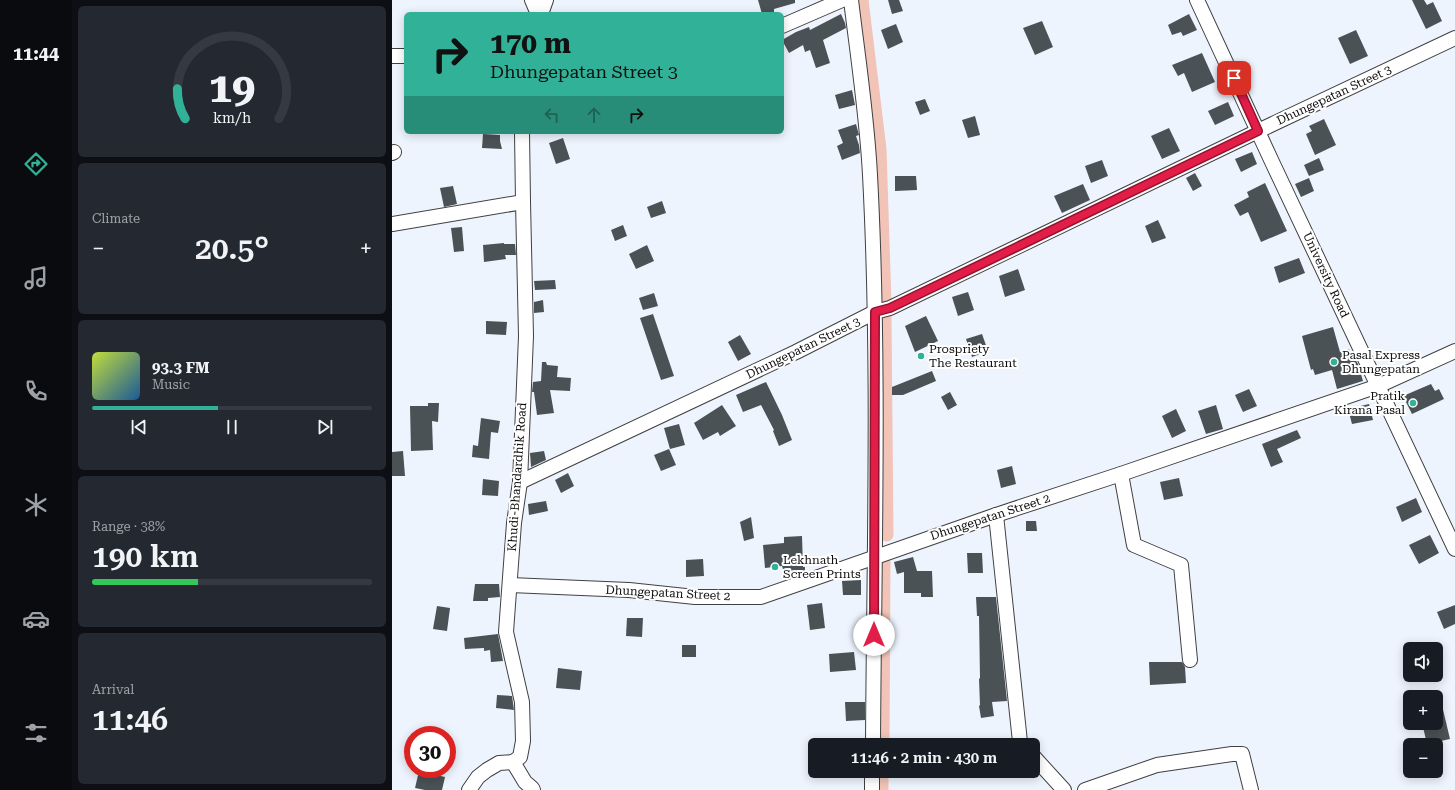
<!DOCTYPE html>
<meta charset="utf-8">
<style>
body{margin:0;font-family:"Roboto Serif",serif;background:#242831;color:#f1f3f6;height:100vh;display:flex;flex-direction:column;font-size:15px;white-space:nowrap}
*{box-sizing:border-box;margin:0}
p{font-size:13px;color:#9ea1a6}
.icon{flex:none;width:22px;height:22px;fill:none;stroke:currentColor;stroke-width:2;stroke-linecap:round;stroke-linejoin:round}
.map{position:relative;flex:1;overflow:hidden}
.details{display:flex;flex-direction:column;gap:6px;padding:6px;background:#0d0f14;width:320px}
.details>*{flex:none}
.guide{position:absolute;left:12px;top:12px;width:380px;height:122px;border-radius:6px;box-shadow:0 2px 10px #0003;background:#31b197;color:#111;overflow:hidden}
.fabs{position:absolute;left:1011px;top:642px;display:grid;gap:8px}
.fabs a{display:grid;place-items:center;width:40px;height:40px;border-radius:6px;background:#171b24;box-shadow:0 2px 10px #0003;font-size:20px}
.speed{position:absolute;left:12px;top:726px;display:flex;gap:8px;font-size:20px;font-weight:700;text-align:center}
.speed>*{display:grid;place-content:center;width:52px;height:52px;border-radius:50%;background:#171b24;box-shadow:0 2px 10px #0003;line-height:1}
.speed .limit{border:6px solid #d22;background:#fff;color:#111}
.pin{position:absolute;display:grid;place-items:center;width:34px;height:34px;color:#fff;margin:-17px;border-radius:8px;box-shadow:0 2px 6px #0006}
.me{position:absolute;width:44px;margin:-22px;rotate:0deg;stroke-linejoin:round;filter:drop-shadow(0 0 3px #0008)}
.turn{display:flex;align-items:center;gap:14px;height:84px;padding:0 20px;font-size:18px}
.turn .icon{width:52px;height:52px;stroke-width:2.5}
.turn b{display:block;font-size:28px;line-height:34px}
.lanes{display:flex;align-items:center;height:38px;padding:0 20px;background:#0003;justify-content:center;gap:20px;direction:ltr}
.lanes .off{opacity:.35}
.big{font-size:30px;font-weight:600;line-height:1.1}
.details .tile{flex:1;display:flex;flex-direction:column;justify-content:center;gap:6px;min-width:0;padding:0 14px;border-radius:6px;background:#242831}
.details .dial{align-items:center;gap:0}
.dial svg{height:104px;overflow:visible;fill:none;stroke:#363941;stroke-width:7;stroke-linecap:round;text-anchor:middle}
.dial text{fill:#f1f3f6;stroke:none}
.song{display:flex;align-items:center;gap:12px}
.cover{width:48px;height:48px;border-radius:6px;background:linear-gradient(135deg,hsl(70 70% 55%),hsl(210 70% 35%))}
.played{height:4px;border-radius:2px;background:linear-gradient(90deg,#31b197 45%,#363941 45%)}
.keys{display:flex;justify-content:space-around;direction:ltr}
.heat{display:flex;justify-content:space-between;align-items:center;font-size:22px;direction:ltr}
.charge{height:6px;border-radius:3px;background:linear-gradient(90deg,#34c759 38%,#363941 0)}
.trip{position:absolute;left:416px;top:738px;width:232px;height:40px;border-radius:6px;background:#171b24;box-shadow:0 2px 10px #0003;font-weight:600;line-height:40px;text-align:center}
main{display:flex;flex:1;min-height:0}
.menu{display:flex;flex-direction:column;width:72px;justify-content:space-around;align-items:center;background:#090b0e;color:#9ea1a6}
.menu .icon{width:28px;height:28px}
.menu .on{color:#31b197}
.menu b{font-size:18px;color:#f1f3f6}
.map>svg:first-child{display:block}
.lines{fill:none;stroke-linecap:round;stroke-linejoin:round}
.canal{stroke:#f1c4b7;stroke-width:13}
.building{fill:#4a5255}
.minor-casing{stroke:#404040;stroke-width:16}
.minor{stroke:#fff;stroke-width:14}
.route-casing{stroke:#92132f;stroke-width:10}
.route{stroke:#e11d48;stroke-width:7}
.poi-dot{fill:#31b197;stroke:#fff;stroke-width:1.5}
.labels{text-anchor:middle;stroke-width:4;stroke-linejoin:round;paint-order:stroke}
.street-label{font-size:12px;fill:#0d0d0d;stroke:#fff}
.poi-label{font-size:12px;fill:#0d0d0d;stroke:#fff;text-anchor:start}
</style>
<main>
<nav class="menu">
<b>11:44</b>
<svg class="icon on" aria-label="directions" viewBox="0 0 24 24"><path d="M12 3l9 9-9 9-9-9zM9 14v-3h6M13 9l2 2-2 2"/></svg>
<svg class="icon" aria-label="music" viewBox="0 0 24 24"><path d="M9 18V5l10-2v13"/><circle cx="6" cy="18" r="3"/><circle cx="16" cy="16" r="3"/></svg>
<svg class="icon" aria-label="phone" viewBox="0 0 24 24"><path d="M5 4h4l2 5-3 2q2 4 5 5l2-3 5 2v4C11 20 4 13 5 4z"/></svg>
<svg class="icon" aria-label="climate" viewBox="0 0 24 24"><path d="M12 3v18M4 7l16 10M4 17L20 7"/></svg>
<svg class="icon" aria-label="car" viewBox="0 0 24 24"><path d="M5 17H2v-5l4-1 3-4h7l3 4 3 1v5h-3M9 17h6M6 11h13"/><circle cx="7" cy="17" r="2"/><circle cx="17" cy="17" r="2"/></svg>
<svg class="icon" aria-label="filters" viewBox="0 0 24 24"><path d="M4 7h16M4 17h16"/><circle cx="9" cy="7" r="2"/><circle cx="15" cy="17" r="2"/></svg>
</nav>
<section class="details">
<div class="tile dial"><svg viewBox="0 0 100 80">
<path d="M14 69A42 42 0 1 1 86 69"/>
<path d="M14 69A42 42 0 0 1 8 46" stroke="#31b197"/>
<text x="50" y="56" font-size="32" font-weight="700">19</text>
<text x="50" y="72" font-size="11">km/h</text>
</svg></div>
<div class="tile"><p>Climate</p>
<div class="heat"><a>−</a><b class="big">20.5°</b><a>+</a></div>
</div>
<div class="tile">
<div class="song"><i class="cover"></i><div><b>93.3 FM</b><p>Music</p></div></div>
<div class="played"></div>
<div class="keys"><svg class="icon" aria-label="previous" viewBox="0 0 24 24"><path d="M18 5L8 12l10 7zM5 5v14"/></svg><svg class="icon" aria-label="pause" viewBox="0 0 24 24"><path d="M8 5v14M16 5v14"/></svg><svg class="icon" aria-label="next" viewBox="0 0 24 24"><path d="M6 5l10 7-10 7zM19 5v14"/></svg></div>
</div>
<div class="tile"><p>Range · 38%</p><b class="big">190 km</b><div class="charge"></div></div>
<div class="tile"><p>Arrival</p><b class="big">11:46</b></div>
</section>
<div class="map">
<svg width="1063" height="790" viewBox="0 0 1063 790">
<rect width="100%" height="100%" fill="#eef4fe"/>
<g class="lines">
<g class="canal">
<path d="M470,0L488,149L493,303"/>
<path d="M493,315L495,535"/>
<path d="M491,745L492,559"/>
<path d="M490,790V771"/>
</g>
</g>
<g class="building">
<path d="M366,0H403V3L382,9V12L375,14H370Z"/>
<path d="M496,0H507L511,11L500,14Z"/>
<path d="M1020,0H1032L1035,5L1041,2L1050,21L1034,29Z"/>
<path d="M449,14L453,23L454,28L431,40L438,63L424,68L418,50L413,52L411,45L397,53L390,40L404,32L417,27L418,30Z"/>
<path d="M797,14L805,30L791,36L789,32L780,35L776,25Z"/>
<path d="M650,21L661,47L643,55L631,28Z"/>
<path d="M504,24L511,42L496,49L489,30Z"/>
<path d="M964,30L976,56L958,64L946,38Z"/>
<path d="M810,53L823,82L800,92L792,73L786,76L780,65Z"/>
<path d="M460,90L463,105L447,109L443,95Z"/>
<path d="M533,99L538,111L528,115L523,102Z"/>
<path d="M836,102L842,116L823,125L816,111Z"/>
<path d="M583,116L588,135L576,138L570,120Z"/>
<path d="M932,119L944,145L923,155L914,134L920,131L917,126Z"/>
<path d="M464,124L467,135L464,136L467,145L468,153L450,160L445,146L451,143L446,130Z"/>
<path d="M777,128L788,151L770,159L759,136Z"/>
<path d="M91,134L108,135V141L110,149L90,148Z"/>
<path d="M171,138L178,159L164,164L157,143Z"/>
<path d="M860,152L865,164L849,172L843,159Z"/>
<path d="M927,158L932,170L917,176L912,165Z"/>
<path d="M710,160L716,176L699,183L693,166Z"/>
<path d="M803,173L810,186L801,191L794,178Z"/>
<path d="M503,176H524L525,190L503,191Z"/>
<path d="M917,178L922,191L909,197L903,184Z"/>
<path d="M873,183L895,231L869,242L856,212L848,216L842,205L857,197L855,192Z"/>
<path d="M691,184L698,200L670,213L662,196Z"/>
<path d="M61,186L65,204L52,207L48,188Z"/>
<path d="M270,201L274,213L259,218L255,207Z"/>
<path d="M766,220L774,238L760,243L753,226Z"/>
<path d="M231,225L235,236L223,241L219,230Z"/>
<path d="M70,227L72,251L62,252L59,228Z"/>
<path d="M112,243V244H123L124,255H113L114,259L92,262L91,245Z"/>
<path d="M255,245L262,261L244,269L237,254Z"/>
<path d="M907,258L913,273L887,283L882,267Z"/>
<path d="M626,269L633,290L613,297L607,276Z"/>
<path d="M163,280L164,289L143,290L142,281Z"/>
<path d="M576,292L582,310L566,316L560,297Z"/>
<path d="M262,293L266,306L251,310L247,298Z"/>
<path d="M151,300L152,312L142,313V302Z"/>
<path d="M261,314L282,376L269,380L248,318Z"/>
<path d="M534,316L546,341L523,352L513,326Z"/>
<path d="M94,321L115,322L114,335L94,334Z"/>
<path d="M941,327L948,352L957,349L966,364L971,381L945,389L940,370L923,375L921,369L919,370L910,336Z"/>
<path d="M590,334L596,351L580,357L574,339Z"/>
<path d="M348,335L359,354L346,361L336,342Z"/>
<path d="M150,362H154L155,365L166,366L165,377L179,378L178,391L158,390L162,413L145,415L142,392H140L141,382L149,381Z"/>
<path d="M540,371L544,381L511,395H500V387Z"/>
<path d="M374,382L390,415L400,440L387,446L381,431L382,430L369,405L351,412L344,395Z"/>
<path d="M1039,384L1043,391L1047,389L1052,399L1020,414L1011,396Z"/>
<path d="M857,389L865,406L851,412L843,395Z"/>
<path d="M558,392L565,405L556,410L549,397Z"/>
<path d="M36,403H47L46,422L40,421L41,450L19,451L18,406H36Z"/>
<path d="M977,404L981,420L960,424L956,409Z"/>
<path d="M330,405L344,426L328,436L326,432L311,440L302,423Z"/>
<path d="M824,405L831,429L814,434L806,411Z"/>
<path d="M784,409L794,431L780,438L770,416Z"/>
<path d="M89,418L108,421L106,433L99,432L97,459L80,457L81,445L86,446Z"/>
<path d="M287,424L293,445L278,449L272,428Z"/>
<path d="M905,430L909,438L885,449L891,462L879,467L870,444Z"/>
<path d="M277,449L284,465L269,471L262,455Z"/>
<path d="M11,451L13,476H0V452Z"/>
<path d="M152,451L154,460L139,467L138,453Z"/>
<path d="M620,466L624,484L609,488L605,470Z"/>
<path d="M176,473L182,486L169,493L163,480Z"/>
<path d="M787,478L791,496L772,500L768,482Z"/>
<path d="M91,479L107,481L106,496L90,495Z"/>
<path d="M1024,498L1030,512L1010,522L1004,507Z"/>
<path d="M154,501L156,511L137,515L136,504Z"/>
<path d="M359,517L362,538L352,541L348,522Z"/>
<path d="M634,521H644L645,531H634Z"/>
<path d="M1038,535L1047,553L1027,564L1017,545Z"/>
<path d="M410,536L411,567H413V572L394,579L390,566L373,568L371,545L392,543V537Z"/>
<path d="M575,553H590L591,573H576Z"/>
<path d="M521,557L525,571H540L541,597H529V593H512V572L505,574L502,562Z"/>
<path d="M311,559L312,576L294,577V560Z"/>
<path d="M469,580V595H451L450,581Z"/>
<path d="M83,584H107L108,597L96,598V601H81Z"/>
<path d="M584,597H604L615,701L600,702L602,716L589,718L587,706L588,705L587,679L588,678L587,616H585Z"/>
<path d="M430,603L433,628L418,630L415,605Z"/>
<path d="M1063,605V624L1052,629L1045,612Z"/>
<path d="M45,606L58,608L55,631L41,629Z"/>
<path d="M235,618H251L250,637L234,636Z"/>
<path d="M106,634L111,661L99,662L98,650L92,651V648L73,649L72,638Z"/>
<rect x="290" y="645" width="14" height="12"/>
<path d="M462,652L464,670L438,672L437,654Z"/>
<path d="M757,662H790L793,667L794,683L758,685Z"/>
<path d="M166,668L190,671L188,690L164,688Z"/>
<path d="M105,695L120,696L122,710L104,708Z"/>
<path d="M1044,697H1048L1058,739L1035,744L1030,723H1044Z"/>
<path d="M453,702H473V720L454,721Z"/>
<path d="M27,771L53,777L50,790H33L23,788Z"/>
</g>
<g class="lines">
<defs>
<g id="minor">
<path d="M140,0L146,14"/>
<path d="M459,0C466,58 475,116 478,175C488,365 482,555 481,745"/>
<path d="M805,0L881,164L1063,549"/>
<path d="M149,14L154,0"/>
<path d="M390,26L450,0"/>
<path d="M0,56H14"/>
<path d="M0,153L2,152"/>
<path d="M0,224L131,202"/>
<path d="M729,474L742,545L789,565L798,660"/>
<path d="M128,482L404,352L483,312L498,308L866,131L1063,38"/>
<path d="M604,515L628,742L631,745"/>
<path d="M118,585L237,590L303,597H369L604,515L729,474L986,386L1063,351"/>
<path d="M641,756L672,790"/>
<path d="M121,762L133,782L140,788L141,790"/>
<path d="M77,790L86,777L95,770L107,763L121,762L128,757L131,741L130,702L114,632L122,523L128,482L134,336L131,202L130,132"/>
<path d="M480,790V771"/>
<path d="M693,790L765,765L840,754H850L859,790"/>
</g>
</defs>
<use href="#minor" class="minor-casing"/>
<use href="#minor" class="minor"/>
</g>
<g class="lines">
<defs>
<path id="route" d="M482,635L483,312L498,308L866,131L842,78"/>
</defs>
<use href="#route" class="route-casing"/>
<use href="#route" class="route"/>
</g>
<g class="poi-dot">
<circle cx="529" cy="356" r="4"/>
<circle cx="942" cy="362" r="4"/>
<circle cx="1021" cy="403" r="4"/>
<circle cx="383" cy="567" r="4"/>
</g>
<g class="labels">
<g class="street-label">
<text transform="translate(942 95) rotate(-25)" y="4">Dhungepatan Street 3</text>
<text transform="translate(934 275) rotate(65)" y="4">University Road</text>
<text transform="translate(411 348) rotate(-26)" y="4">Dhungepatan Street 3</text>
<text transform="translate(125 477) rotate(-86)" y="4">Khudi-Bhandardhik Road</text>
<text transform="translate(598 517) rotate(-18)" y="4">Dhungepatan Street 2</text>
<text transform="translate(276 593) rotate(3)" y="4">Dhungepatan Street 2</text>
</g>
<g class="poi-label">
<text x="537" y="353">Prospriety<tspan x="537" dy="14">The Restaurant</tspan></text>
<text x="950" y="359">Pasal Express<tspan x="950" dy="14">Dhungepatan</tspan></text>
<text x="1013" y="400" text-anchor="end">Pratik<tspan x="1013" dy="14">Kirana Pasal</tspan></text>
<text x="391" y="564">Lekhnath<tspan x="391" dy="14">Screen Prints</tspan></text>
</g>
</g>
</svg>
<div class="fabs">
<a><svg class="icon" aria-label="sound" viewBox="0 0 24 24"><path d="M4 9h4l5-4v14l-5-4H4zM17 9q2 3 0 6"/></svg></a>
<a>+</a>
<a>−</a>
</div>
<div class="speed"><div class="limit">30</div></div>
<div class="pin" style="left:842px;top:78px;background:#d93025"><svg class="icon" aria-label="arrive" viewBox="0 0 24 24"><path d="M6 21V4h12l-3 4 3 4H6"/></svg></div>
<svg class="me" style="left:482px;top:635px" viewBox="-20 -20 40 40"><circle r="19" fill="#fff"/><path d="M0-13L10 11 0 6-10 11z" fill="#e11d48"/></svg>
<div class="trip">11:46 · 2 min · 430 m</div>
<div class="guide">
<div class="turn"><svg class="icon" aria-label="right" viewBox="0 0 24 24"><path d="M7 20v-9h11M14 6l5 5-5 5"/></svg><div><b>170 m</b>Dhungepatan Street 3</div></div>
<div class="lanes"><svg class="icon off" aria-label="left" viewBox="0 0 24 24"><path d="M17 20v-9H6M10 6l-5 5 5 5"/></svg><svg class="icon off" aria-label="ahead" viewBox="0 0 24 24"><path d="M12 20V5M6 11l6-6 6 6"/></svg><svg class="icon" aria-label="right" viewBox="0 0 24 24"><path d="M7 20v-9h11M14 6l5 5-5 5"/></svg></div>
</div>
</div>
</main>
